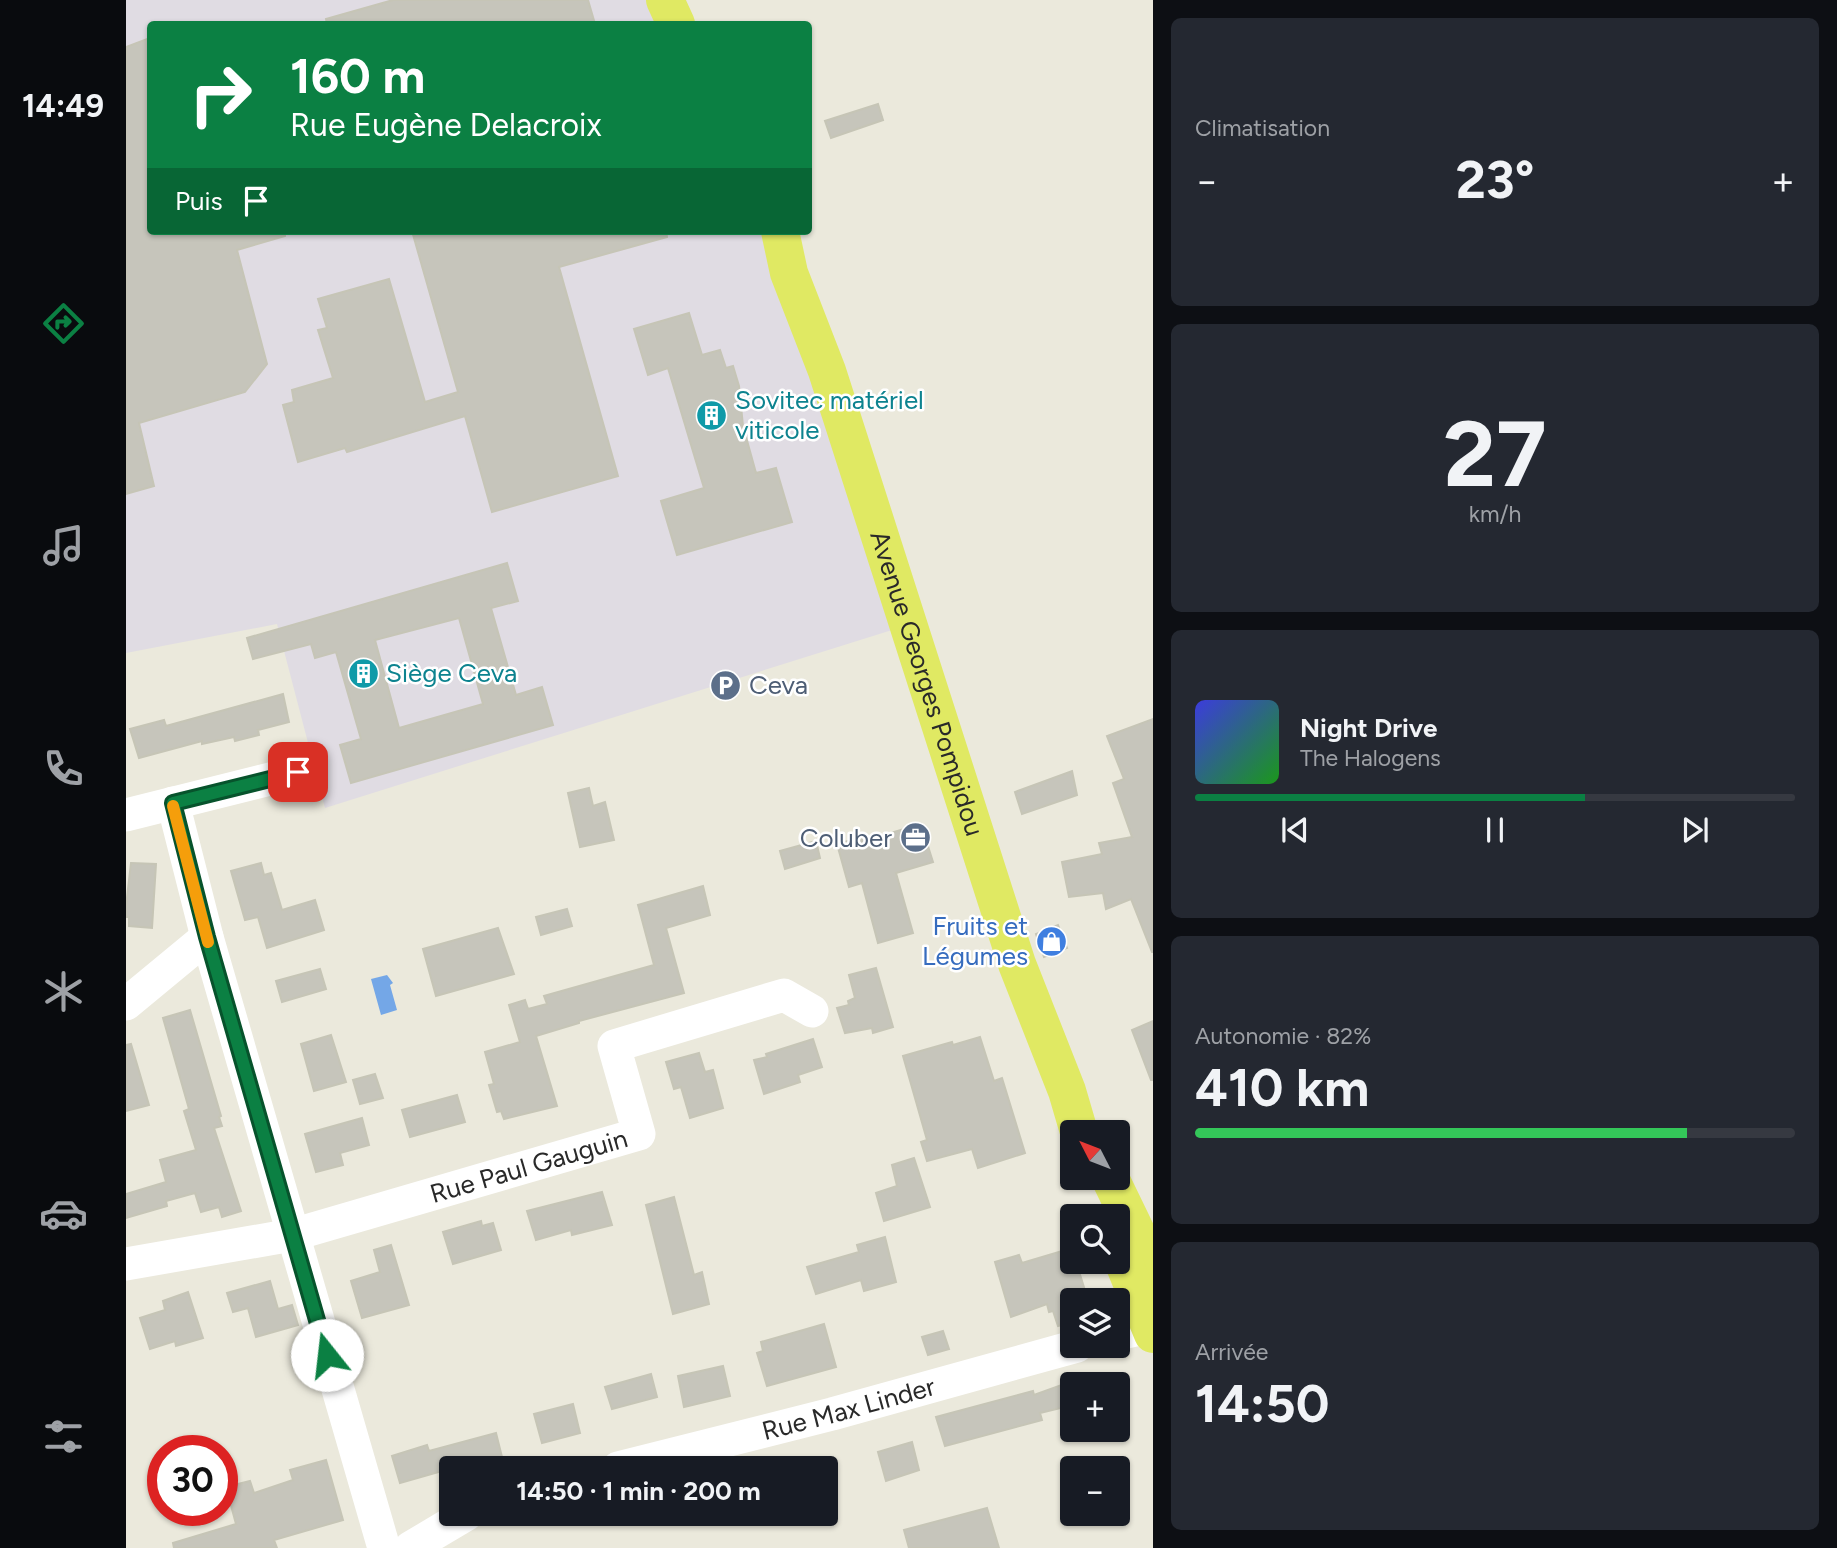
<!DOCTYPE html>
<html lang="fr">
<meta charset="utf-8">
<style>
body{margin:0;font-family:Figtree,sans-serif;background:#242831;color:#f1f3f6;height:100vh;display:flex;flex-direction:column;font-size:26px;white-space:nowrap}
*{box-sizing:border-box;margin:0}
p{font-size:23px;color:#9ea1a6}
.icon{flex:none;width:38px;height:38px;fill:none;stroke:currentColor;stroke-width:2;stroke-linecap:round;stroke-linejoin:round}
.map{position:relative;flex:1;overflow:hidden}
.panel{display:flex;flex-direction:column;gap:18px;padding:18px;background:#0d0f14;width:684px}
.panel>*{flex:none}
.banner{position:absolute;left:21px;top:21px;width:665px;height:214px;border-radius:7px;box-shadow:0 2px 5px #0004;background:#0b8043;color:#fff;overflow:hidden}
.needle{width:46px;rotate:312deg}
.controls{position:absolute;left:934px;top:1120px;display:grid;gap:14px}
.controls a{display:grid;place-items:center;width:70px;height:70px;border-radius:7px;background:#171b24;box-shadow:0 2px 5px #0004;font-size:35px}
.speed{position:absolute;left:21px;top:1435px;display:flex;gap:14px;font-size:35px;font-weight:700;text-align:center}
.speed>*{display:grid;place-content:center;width:91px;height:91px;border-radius:50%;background:#171b24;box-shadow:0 2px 5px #0004;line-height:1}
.speed .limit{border:10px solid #d22;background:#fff;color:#111}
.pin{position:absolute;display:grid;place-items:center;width:60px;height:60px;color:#fff;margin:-30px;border-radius:14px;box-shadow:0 4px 10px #0006}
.me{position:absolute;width:77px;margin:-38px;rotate:344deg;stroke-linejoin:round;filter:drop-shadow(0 0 5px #0008)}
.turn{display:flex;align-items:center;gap:24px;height:147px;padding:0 28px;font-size:32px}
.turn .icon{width:91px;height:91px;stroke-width:2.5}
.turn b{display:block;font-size:49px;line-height:60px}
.then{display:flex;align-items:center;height:66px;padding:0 28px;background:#0003;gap:14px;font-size:26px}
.big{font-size:52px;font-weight:700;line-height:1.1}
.panel .card{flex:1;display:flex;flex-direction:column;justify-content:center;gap:10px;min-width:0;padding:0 24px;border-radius:10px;background:#242831}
.panel .dial{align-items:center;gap:0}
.dial b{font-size:91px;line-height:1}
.song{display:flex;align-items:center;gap:21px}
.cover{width:84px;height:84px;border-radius:10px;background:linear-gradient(135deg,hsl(240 70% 55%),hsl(120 70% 35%))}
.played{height:7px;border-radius:4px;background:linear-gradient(90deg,#0b8043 65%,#363941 65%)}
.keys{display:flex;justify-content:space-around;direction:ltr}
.heat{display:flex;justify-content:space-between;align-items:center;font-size:38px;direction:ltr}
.charge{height:10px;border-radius:5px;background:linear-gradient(90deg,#34c759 82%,#363941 0)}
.trip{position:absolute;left:313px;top:1456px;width:399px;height:70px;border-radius:7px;background:#171b24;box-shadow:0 2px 5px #0004;font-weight:700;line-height:70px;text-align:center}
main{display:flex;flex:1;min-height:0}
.menu{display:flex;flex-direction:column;width:126px;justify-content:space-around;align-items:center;background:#090b0e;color:#9ea1a6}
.menu .icon{width:49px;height:49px}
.menu .current{color:#0b8043}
.menu b{font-size:32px;color:#f1f3f6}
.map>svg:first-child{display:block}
.industrial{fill:#e0dce3}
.water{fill:#74a7e7}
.building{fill:#c6c5bb;stroke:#c6c5b6;stroke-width:2;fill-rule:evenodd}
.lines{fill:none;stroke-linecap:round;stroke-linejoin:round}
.minor{stroke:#fff;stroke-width:33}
.major{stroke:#e0e963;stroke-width:38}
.route-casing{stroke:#07532c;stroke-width:18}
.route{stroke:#0b8043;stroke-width:12}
.slow{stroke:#f59e0b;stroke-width:12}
.labels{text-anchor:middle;stroke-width:5;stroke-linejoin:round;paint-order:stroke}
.culture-label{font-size:26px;fill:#0d838f;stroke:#fff;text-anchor:start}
.street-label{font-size:26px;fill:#292929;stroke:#fff}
.service-label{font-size:26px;fill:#4e5e75;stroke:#fff;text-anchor:start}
.shop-label{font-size:26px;fill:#366cbe;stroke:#fff;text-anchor:end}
</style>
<main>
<nav class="menu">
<b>14:49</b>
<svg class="icon current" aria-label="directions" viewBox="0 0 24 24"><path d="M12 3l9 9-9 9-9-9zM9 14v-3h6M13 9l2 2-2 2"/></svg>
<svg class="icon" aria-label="music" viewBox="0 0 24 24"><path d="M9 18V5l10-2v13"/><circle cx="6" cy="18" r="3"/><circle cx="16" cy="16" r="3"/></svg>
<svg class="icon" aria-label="phone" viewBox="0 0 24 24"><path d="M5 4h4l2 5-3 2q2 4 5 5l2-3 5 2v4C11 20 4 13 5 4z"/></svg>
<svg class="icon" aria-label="climate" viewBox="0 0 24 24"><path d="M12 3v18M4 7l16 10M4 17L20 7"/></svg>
<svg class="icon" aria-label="car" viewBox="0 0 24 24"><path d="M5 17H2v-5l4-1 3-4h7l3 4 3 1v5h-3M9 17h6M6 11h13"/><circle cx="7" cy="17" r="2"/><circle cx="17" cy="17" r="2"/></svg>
<svg class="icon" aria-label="filters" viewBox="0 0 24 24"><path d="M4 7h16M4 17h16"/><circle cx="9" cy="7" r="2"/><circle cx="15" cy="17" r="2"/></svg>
</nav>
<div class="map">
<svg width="1027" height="1548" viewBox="0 0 1027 1548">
<rect width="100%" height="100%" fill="#ebe9dc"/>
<path class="industrial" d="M0,0H560L570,24H24V231H651L798,620L199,808L151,624L0,653Z"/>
<path class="water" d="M261,975L267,983L264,985L271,1010L255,1015L245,979Z"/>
<g class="building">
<path d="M267,0H462L469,24H201L200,19Z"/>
<path d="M24,38V231H159V236L111,250L141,364L119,392L13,423L28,486L0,494V47Z"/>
<path d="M752,104L757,120L705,138L699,121Z"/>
<path d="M286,231H540L541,237L433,267L492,476L366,512L339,416L221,452L219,448L172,462L157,405L168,402L166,390L207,378L192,330L201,328L192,299L263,279L299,402L332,392Z"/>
<path d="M563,313L576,355L594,350L600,368L607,366L613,386L617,426L630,473L650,468L666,522L551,555L535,501L578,488L542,368L522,375L508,329Z"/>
<path d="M381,563L392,601L365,608L390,695L416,687L427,725L225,783L214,745L235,739L210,652L189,658L185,644L127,659L121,638ZM333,618L357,704L273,728L249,640Z"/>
<path d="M157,694L163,722L132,730L133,735L109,741L108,737L76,744V741L13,758L4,729L38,720L40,726Z"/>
<path d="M1027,719V952H1026L1005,899L980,909L977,893L943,897L936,862L976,854L973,843L1006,837L987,783L998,779L981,736Z"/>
<path d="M946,771L951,795L896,814L889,792Z"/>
<path d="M463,788L467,806L479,802L488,840L454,847L442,793Z"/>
<path d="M795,824L807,862L770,873L787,933L752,943L736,883L723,887L711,844L740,836L741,840Z"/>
<path d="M690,841L694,858L659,869L654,851Z"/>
<path d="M5,863L30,864L26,928L3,926V917H0V906Z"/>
<path d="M135,863L138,875L145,873L156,910L189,900L198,930L141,948L132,917L119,920L105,871Z"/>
<path d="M577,886L584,915L540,928L558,993L453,1021V1023L410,1036L431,1106L378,1119L375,1111L371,1112L363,1085L368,1084L359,1052L394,1042L383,1005L399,1000L402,1009L421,1004L418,996L528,965L512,905Z"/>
<path d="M441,909L446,926L415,935L410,917Z"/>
<path d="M932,925L941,948L918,957L910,934Z"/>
<path d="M372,928L388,974L310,996L297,949Z"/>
<path d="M750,968L767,1027L747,1033L746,1028L719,1033L711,1008L723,1005L722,1001L729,998L723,975Z"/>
<path d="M194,969L200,989L156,1002L150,981Z"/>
<path d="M64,1010L95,1116L93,1117L96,1126L88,1128L115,1211L96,1217L93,1207L75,1212L69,1193L40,1201L41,1206L0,1218V1194L40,1182L34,1160L70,1150L58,1111L63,1109L37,1018Z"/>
<path d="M1027,1021V1080H1025L1006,1030Z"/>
<path d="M205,1035L220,1082L188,1091L175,1044Z"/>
<path d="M854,1037L868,1081L876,1078L899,1153L852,1168L846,1149L801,1161L795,1142L801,1140L777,1056L826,1042L827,1045Z"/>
<path d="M687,1039L696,1067L672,1075L674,1082L638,1094L628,1060L641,1057L640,1054Z"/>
<path d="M5,1044L23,1105L0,1111V1045Z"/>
<path d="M573,1053L579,1072L587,1070L597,1108L564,1118L555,1087L548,1089L540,1062Z"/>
<path d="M249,1074L257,1098L234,1104L227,1080Z"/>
<path d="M331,1095L339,1122L284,1137L276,1110Z"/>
<path d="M236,1118L243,1145L214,1153L217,1165L190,1172L179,1134Z"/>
<path d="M788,1158L804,1207L758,1221L750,1193L771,1186L766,1165Z"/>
<path d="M476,1192L486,1225L446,1235L445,1230L410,1240L401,1211Z"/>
<path d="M548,1197L568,1275L576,1272L583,1304L547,1314L520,1205Z"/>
<path d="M355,1221L356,1226L367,1223L375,1250L327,1264L317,1232Z"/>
<path d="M759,1237L770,1282L738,1291L735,1280L690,1294L681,1267L733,1252L731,1245Z"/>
<path d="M265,1245L283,1305L236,1318L225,1281L254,1272L248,1250Z"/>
<path d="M946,1248L947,1262H950L962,1300H947V1322L932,1326L927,1311L923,1312L921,1304L885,1317L869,1262L893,1255L896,1263Z"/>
<path d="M144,1281L152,1309L166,1305L172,1325L130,1337L122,1308L107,1312L101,1293Z"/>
<path d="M62,1292L77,1338L50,1346L49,1341L24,1349L14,1318L39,1310L37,1301Z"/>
<path d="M698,1324L710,1367L641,1386L631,1353L637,1351L635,1342Z"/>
<path d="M817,1331L823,1349L802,1355L796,1337Z"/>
<path d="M597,1366L604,1396L558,1407L552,1376Z"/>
<path d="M525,1374L531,1397L486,1409L479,1387Z"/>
<path d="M947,1381V1405L914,1413L916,1420L819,1446L810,1417L907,1391L908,1395Z"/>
<path d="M447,1404L454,1433L416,1443L408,1414Z"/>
<path d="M370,1433L376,1457L338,1467L337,1465L274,1483L266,1456L301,1445L303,1451Z"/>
<path d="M786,1442L793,1470L760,1481L752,1452Z"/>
<path d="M200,1460L217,1520L148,1540L151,1548H48L47,1543L110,1524L100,1487L124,1481L128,1493L167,1480L164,1470Z"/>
<path d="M861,1508L873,1548H783L778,1530Z"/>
</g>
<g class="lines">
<g class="minor">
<path d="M47,803L81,937L258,1548"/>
<path d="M0,815L172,772"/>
<path d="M0,1004L81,937"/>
<path id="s1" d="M0,1264L166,1235L513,1134L488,1046L658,995L686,1011"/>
<path d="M992,1334L1027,1326"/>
<path id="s2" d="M492,1468L706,1414L951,1346"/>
<path d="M284,1548L341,1514"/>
</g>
<g class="major">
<path d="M539,0L550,24"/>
<path id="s3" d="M654,231L663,273L701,371L891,964L941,1091L953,1132"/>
<path d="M984,1178L1027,1267"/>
<path d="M992,1249L1027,1334"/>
</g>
</g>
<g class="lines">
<defs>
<path id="route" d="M172,772L47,803L81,937L201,1355"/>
</defs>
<use href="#route" class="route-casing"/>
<use href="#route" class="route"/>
<path class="slow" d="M47,806L82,942"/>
</g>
<defs>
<symbol id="building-disc" viewBox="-11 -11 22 22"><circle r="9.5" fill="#0f9aa8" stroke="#fff"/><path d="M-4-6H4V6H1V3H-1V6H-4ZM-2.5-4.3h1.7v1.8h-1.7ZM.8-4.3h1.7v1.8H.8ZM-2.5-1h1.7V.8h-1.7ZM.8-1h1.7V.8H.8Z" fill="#fff"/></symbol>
<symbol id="parking-disc" viewBox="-11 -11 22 22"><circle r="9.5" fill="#5c6f8a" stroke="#fff"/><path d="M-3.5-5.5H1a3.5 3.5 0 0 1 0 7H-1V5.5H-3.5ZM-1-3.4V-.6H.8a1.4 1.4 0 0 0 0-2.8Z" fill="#fff"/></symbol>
<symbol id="office-disc" viewBox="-11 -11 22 22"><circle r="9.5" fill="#5c6f8a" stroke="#fff"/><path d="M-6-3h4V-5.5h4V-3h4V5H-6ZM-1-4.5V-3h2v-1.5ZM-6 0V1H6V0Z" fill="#fff"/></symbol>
<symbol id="shop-disc" viewBox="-11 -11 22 22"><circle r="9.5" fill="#3f7fe0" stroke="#fff"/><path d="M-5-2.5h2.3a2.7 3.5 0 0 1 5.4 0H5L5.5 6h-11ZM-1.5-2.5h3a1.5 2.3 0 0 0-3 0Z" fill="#fff"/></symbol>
</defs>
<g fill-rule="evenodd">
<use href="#building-disc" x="568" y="398" width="35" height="35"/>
<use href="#building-disc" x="220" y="656" width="35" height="35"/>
<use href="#parking-disc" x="582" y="668" width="35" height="35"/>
<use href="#office-disc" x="772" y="820" width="35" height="35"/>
<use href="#shop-disc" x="908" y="924" width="35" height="35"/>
</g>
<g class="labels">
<g class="culture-label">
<text x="609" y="409">Sovitec matériel<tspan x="609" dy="30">viticole</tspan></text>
<text x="260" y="682">Siège Ceva</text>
</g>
<g class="street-label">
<text dy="9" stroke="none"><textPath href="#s3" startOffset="476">Avenue Georges Pompidou</textPath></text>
<text dy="9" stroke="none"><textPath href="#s1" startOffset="415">Rue Paul Gauguin</textPath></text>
<text dy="9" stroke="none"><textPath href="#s2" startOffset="238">Rue Max Linder</textPath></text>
</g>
<g class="service-label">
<text x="623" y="694">Ceva</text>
<text x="766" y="847" text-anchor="end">Coluber</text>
</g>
<g class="shop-label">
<text x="902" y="935">Fruits et<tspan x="902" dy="30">Légumes</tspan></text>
</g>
</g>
</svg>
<div class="controls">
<a><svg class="needle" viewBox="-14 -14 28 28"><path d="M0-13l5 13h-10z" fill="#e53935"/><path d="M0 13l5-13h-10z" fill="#9ea1a6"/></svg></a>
<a><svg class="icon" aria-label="search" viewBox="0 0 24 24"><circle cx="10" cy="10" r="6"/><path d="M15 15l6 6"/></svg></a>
<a><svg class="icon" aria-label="layers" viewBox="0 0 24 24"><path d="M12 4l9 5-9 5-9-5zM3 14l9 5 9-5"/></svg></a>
<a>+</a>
<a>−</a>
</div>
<div class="speed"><div class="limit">30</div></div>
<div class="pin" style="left:172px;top:772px;background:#d93025"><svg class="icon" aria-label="arrive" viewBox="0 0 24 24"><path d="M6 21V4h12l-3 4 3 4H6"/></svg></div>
<svg class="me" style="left:201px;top:1355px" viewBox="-20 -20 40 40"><circle r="19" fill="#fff"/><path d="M0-13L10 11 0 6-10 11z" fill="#0b8043"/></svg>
<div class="trip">14:50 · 1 min · 200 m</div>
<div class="banner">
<div class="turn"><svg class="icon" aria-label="right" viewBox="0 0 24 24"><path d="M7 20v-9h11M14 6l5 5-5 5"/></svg><div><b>160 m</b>Rue Eugène Delacroix</div></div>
<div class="then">Puis<svg class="icon" aria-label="arrive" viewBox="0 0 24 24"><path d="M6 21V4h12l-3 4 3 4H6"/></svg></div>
</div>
</div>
<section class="panel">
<div class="card"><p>Climatisation</p>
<div class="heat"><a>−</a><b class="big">23°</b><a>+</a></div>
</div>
<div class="card dial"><b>27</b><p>km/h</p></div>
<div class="card">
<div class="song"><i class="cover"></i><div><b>Night Drive</b><p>The Halogens</p></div></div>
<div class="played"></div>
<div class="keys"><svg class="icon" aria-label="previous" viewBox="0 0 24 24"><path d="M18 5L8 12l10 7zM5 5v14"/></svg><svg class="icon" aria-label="pause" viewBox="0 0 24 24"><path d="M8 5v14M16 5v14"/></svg><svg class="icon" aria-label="next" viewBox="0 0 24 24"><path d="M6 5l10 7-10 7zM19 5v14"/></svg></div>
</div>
<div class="card"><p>Autonomie · 82%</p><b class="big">410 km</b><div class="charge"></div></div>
<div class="card"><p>Arrivée</p><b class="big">14:50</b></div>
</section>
</main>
